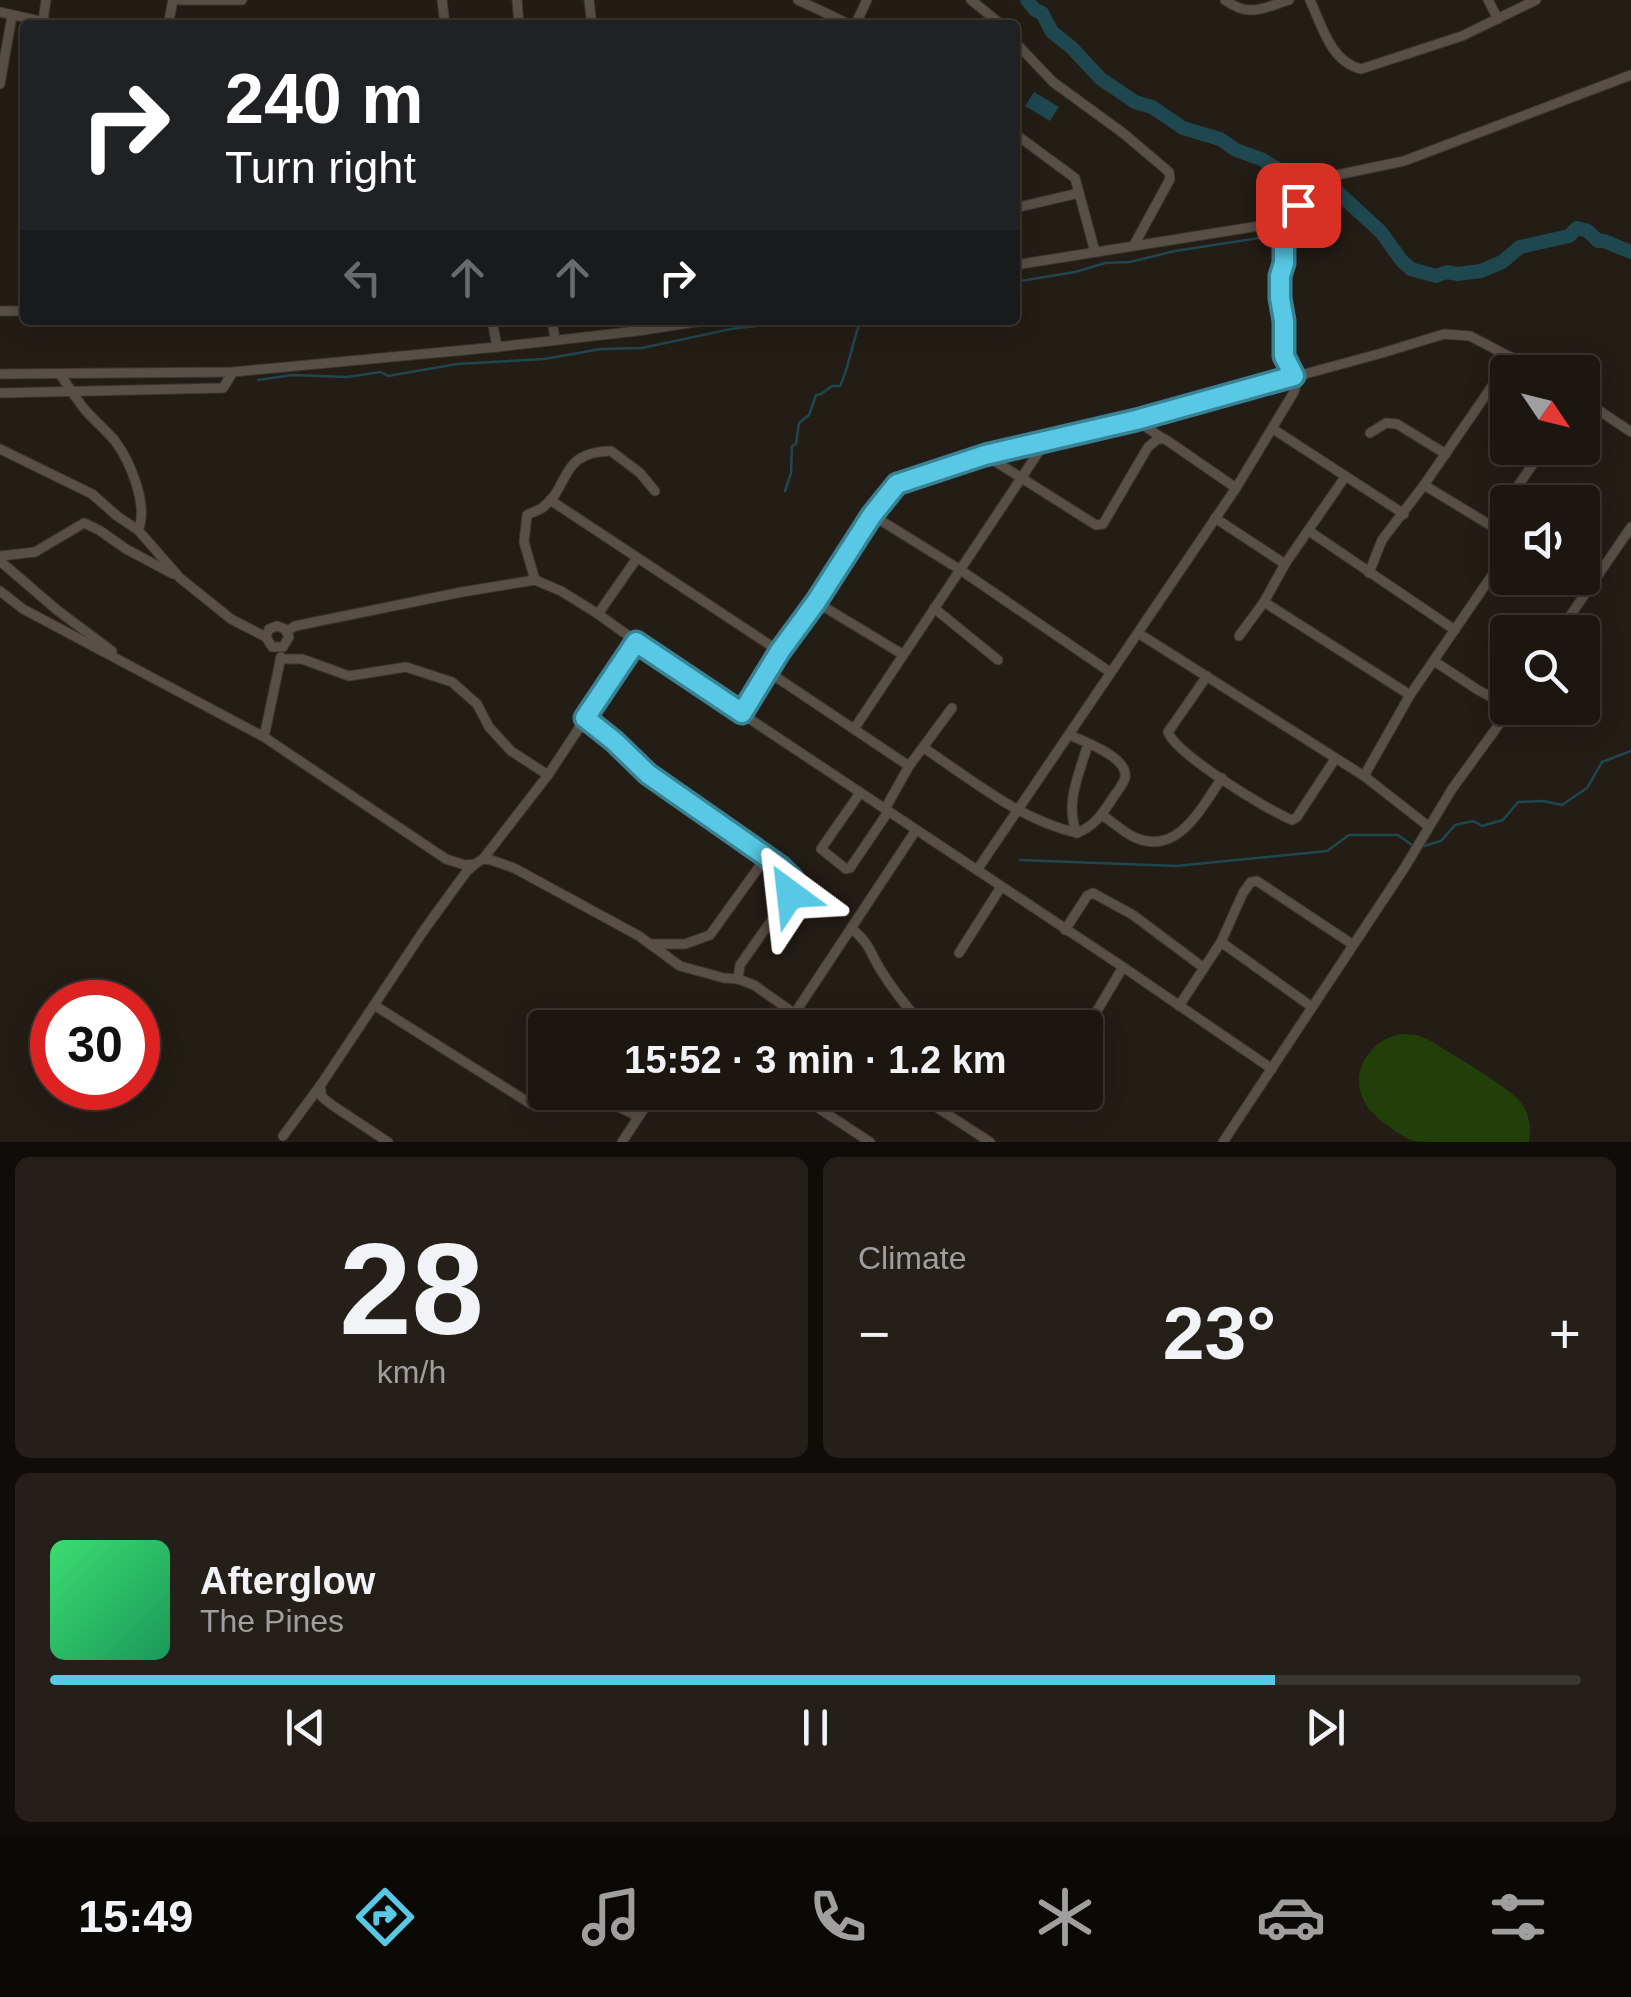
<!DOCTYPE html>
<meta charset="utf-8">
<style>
body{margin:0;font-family:Arial,sans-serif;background:#241f19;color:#f1f3f6;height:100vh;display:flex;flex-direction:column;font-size:38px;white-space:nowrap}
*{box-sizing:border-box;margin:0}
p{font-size:32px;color:#a09f9f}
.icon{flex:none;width:55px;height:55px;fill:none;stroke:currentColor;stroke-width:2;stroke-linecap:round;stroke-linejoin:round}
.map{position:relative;height:1142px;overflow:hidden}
.panel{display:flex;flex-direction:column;gap:15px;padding:15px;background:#0f0c09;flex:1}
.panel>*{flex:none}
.guide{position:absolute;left:20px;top:20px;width:1000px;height:305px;border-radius:10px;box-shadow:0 5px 25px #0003,0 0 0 2px #393530;background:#202124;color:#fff;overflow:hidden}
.needle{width:65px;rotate:125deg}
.tools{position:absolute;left:1490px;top:355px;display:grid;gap:20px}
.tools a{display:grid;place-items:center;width:110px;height:110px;border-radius:10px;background:#1b1610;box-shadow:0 5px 25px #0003,0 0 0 2px #393530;font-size:50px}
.speed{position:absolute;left:30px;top:980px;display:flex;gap:20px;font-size:50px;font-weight:700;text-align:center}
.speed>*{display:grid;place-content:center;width:130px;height:130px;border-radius:50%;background:#1b1610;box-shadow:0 5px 25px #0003,0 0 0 2px #393530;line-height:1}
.speed .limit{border:15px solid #d22;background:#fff;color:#111}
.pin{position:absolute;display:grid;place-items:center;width:85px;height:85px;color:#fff;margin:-42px;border-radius:20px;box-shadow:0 5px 15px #0006}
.me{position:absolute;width:110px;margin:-55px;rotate:330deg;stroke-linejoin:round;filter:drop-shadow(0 0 8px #0008)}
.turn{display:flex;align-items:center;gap:35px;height:210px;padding:0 40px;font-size:45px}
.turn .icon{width:130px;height:130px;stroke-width:2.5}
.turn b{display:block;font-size:70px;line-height:85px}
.lanes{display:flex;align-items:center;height:95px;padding:0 40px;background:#0003;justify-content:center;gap:50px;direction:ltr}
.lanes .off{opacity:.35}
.big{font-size:75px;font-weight:800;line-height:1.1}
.panel .widget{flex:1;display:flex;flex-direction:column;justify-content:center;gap:15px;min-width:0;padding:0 35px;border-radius:15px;background:#241f19}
.panel .dial{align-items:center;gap:0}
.dial b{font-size:130px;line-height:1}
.song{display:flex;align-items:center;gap:30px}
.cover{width:120px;height:120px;border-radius:15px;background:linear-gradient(135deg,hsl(140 70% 55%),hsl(150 70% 35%))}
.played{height:10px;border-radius:5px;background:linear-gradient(90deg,#58c8e4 80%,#393530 80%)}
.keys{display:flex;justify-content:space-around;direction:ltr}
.heat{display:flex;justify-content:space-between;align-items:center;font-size:55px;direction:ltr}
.panel .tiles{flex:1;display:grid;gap:15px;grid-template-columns:1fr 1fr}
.widget:last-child{grid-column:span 2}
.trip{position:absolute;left:528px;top:1010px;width:575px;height:100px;border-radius:10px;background:#1b1610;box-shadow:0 5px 25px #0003,0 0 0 2px #393530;font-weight:800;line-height:100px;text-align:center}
.menu{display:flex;height:160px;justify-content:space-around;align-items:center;background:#0b0906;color:#a09f9f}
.menu .icon{width:70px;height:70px}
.menu .active{color:#58c8e4}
.menu b{font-size:45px;color:#f1f3f6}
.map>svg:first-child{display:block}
.green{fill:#233f09}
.water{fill:#1f474f}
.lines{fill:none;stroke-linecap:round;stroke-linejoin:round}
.stream{stroke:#1f474f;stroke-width:2.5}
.river{stroke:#1f474f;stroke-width:14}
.minor-casing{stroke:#3c3632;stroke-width:11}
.minor{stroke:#585047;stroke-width:9}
.route-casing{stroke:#398294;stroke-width:25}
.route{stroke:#58c8e4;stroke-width:18}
</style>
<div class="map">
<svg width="1631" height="1142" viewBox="0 0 1631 1142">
<rect width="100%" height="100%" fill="#241d16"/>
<path class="green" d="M1401,1034L1417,1035L1431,1041C1452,1055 1509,1086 1522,1104C1530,1116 1531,1128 1529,1142C1501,1142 1472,1142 1444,1142C1435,1142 1422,1142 1413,1141C1400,1136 1372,1116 1365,1103C1348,1073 1369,1040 1401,1034Z"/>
<path class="water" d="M1034,92L1059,107L1050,121L1025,106Z"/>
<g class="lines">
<g class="stream">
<path d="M1287,232L1339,193"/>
<path d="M1015,282L1075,272L1105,263L1130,262L1175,251L1278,235"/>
<path d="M258,380L292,375L347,377L381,372L388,376L457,364L544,359L601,349L642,348L731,329L807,320"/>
<path d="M785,491L791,473L792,446L796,444L799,423L809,415L816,395L821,394L832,386H840C850,365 852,341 861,320"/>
<path d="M1424,846L1441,841L1455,825L1473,821L1482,826L1503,820L1518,802L1543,801L1562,805L1587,788L1602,762L1631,751"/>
<path d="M1020,860L1176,866L1327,851L1349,835H1398L1412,845"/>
</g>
<path class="river" d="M1027,0L1035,10L1042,13L1052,32L1071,47L1101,79L1135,102L1152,107L1183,128L1220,139L1236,150L1261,159L1278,169L1315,179L1332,187L1381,232L1402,261L1411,269L1436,276L1447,272L1458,274L1481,271L1502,262L1520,247L1569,236L1577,228L1588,231L1598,241H1604L1631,252"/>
<defs>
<g id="minor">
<path d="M173,0H242"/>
<path d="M442,0L445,25"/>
<path d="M517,0L519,25"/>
<path d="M589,0L592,25"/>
<path d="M798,0L851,25"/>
<path d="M971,0L1002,25"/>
<path d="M1225,0C1249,18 1263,8 1289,0"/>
<path d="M1310,0C1322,26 1331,62 1361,69L1462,36L1536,0"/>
<path d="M1488,0L1498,19"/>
<path d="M0,12L58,25"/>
<path d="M43,21L46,0"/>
<path d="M168,25L173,0"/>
<path d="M855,25L867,0"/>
<path d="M1015,42L1053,82L1123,133L1169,172L1170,179L1134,245"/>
<path d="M0,84L12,16"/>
<path d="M1015,134L1075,178L1095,252"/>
<path d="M1015,208L1079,193"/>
<path d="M1015,265L1272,224L1284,218L1332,176L1404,161L1631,75"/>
<path d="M0,311H25"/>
<path d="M492,320L497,347"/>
<path d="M552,320L555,339"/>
<path d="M0,374L233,372L497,347L637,331L709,320"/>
<path d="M60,374C69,387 77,401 87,412C96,422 107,431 115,441C130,461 149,506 138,530"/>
<path d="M0,393L223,388L233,372"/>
<path d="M1582,399L1631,432"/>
<path d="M1136,420L1162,438"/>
<path d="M1273,429L1404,514"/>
<path d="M1370,433L1386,423L1397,424L1446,454"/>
<path d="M0,449L92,494L117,516L138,530L180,578L231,619L266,637L272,647H283L289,637L285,629L277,626L269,629L266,637"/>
<path d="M985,455L1096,525L1103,524L1148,447L1158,439H1165L1236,488"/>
<path d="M1424,485L1508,536"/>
<path d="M550,500L779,651"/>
<path d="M872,515L959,569L1110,672"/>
<path d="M1215,518L1285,564"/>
<path d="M1491,525L1544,448"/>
<path d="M1309,531L1455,630"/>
<path d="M0,556L35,552L84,523L99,530L126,549L173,574"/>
<path d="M0,561L57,610L112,651"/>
<path d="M1369,573L1382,540L1424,485L1512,357"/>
<path d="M1568,578L1587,591"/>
<path d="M535,580L524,542L527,515C530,513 540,510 542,508C571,487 558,452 611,451L640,473L655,491"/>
<path d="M0,591L23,609L264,737L446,859L465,865L475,864L483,859L491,860L514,868L639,936L680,966L724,978L738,979L754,985L815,1028"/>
<path d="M816,602L902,654"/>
<path d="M1264,602L1410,695"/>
<path d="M934,608L998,660"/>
<path d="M598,614L637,558"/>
<path d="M287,631L295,626L462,592L535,580L561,591L598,614L673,668L1123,967L1272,1069"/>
<path d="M1559,632L1631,527"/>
<path d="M1138,633L1364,776L1428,826"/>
<path d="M1239,636L1264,602L1285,564L1345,477"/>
<path d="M280,659H302L349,676L406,667L452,682L477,704L489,727L511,751L548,775"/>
<path d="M1434,661L1478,690L1508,706"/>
<path d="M767,671L909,766"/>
<path d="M1207,676L1168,732C1176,754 1267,810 1292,820L1297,817L1335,759"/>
<path d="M742,713L779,651L816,602L872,515L891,488L902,480L985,455L1136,420L1382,353L1444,334L1470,336L1539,372"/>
<path d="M585,718L648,774L781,867L794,882L790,894L740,965L738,979"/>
<path d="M854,729L1046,441"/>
<path d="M264,737L281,657"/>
<path d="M924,748C972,780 1020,820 1077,833C1094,826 1102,815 1112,799C1116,793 1123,785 1125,778C1129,757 1084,742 1070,735"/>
<path d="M1364,776L1410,695L1508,552"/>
<path d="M860,793L821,849L846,869L850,868L888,812"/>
<path d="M885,809L909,766L952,708"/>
<path d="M1102,815C1113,822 1124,833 1136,838C1179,856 1202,806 1222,778"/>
<path d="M1077,833C1064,804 1080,772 1088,744"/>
<path d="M483,859L548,775L636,642"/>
<path d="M977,870L1236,488L1294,392L1297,382L1284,356L1283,345L1284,321L1280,297V275L1284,263V218"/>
<path d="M851,928C872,945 870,955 884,975C896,994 910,1011 926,1028"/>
<path d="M1065,930L1087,896L1093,893L1133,915L1204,968"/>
<path d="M1221,942L1312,1007"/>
<path d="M652,944H685L710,935L767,856"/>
<path d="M959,953L1001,887"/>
<path d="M374,1005L531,1104C545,1105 556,1094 570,1094C589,1094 622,1107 638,1117"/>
<path d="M1179,1006L1221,942L1243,893L1251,882L1257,881L1352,944"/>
<path d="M785,1028L916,830"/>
<path d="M1085,1031L1123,967"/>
<path d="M794,1092L870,1142"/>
<path d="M913,1092L990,1142"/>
<path d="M283,1136L320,1086"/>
<path d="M388,1142L332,1105L322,1097L320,1086L424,930L467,871L474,865"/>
<path d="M622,1142L655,1092"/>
<path d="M1223,1142L1405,867L1452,789L1511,708"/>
</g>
</defs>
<use href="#minor" class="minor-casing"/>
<use href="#minor" class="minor"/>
</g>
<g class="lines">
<defs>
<path id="route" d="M790,894L794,886L792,878L781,867L648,774L614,741L585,718L636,642L742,713L780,651L816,602L872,515L897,484L985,455L1136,420L1294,376L1284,356V321L1280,298V276L1284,263V218L1298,205"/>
</defs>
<use href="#route" class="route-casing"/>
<use href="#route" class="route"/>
</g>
</svg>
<div class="tools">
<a><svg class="needle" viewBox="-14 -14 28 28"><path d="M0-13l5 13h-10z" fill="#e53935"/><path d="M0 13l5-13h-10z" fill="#a09f9f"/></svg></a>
<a><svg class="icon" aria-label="sound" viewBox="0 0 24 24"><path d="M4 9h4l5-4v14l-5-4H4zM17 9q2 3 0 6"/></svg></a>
<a><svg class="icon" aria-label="search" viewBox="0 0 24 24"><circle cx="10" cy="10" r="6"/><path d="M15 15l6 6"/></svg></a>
</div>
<div class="speed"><div class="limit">30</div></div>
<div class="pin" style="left:1298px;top:205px;background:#d93025"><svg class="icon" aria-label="arrive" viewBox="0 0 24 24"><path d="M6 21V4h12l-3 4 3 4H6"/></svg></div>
<svg class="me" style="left:790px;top:894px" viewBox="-20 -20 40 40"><path d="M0-17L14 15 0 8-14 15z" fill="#58c8e4" stroke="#fff" stroke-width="4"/></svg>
<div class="trip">15:52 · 3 min · 1.2 km</div>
<div class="guide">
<div class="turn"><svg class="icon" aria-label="right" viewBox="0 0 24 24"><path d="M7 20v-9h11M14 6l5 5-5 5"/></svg><div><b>240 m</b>Turn right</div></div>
<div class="lanes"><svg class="icon off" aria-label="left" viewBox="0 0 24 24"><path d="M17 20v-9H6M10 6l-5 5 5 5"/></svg><svg class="icon off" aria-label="ahead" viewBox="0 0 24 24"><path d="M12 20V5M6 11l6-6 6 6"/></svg><svg class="icon off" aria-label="ahead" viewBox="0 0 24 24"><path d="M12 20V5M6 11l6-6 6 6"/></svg><svg class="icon" aria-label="right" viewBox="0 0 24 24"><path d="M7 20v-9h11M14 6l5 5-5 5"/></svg></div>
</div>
</div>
<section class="panel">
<div class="tiles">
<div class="widget dial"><b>28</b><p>km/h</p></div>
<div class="widget"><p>Climate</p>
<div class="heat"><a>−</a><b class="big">23°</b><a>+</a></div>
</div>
<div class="widget">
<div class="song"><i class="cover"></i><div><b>Afterglow</b><p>The Pines</p></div></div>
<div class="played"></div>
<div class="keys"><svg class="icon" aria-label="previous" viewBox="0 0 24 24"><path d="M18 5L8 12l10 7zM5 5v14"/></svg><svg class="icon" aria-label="pause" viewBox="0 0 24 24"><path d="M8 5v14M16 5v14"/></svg><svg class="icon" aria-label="next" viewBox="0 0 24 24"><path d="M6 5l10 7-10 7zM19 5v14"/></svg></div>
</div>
</div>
</section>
<nav class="menu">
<b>15:49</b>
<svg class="icon active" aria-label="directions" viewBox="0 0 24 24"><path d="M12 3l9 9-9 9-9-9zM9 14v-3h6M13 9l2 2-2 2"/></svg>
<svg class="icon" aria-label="music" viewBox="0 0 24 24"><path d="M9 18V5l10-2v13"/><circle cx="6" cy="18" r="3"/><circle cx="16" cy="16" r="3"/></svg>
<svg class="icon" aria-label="phone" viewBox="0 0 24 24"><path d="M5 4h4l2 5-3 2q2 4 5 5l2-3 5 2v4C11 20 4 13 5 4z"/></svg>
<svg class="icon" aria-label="climate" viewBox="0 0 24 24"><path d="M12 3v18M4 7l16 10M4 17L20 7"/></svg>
<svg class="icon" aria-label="car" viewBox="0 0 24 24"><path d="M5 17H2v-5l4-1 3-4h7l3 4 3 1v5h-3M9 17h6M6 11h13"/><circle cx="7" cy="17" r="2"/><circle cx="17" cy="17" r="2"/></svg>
<svg class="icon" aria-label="filters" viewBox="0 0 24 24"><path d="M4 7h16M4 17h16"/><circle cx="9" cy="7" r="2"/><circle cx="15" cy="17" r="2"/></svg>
</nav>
